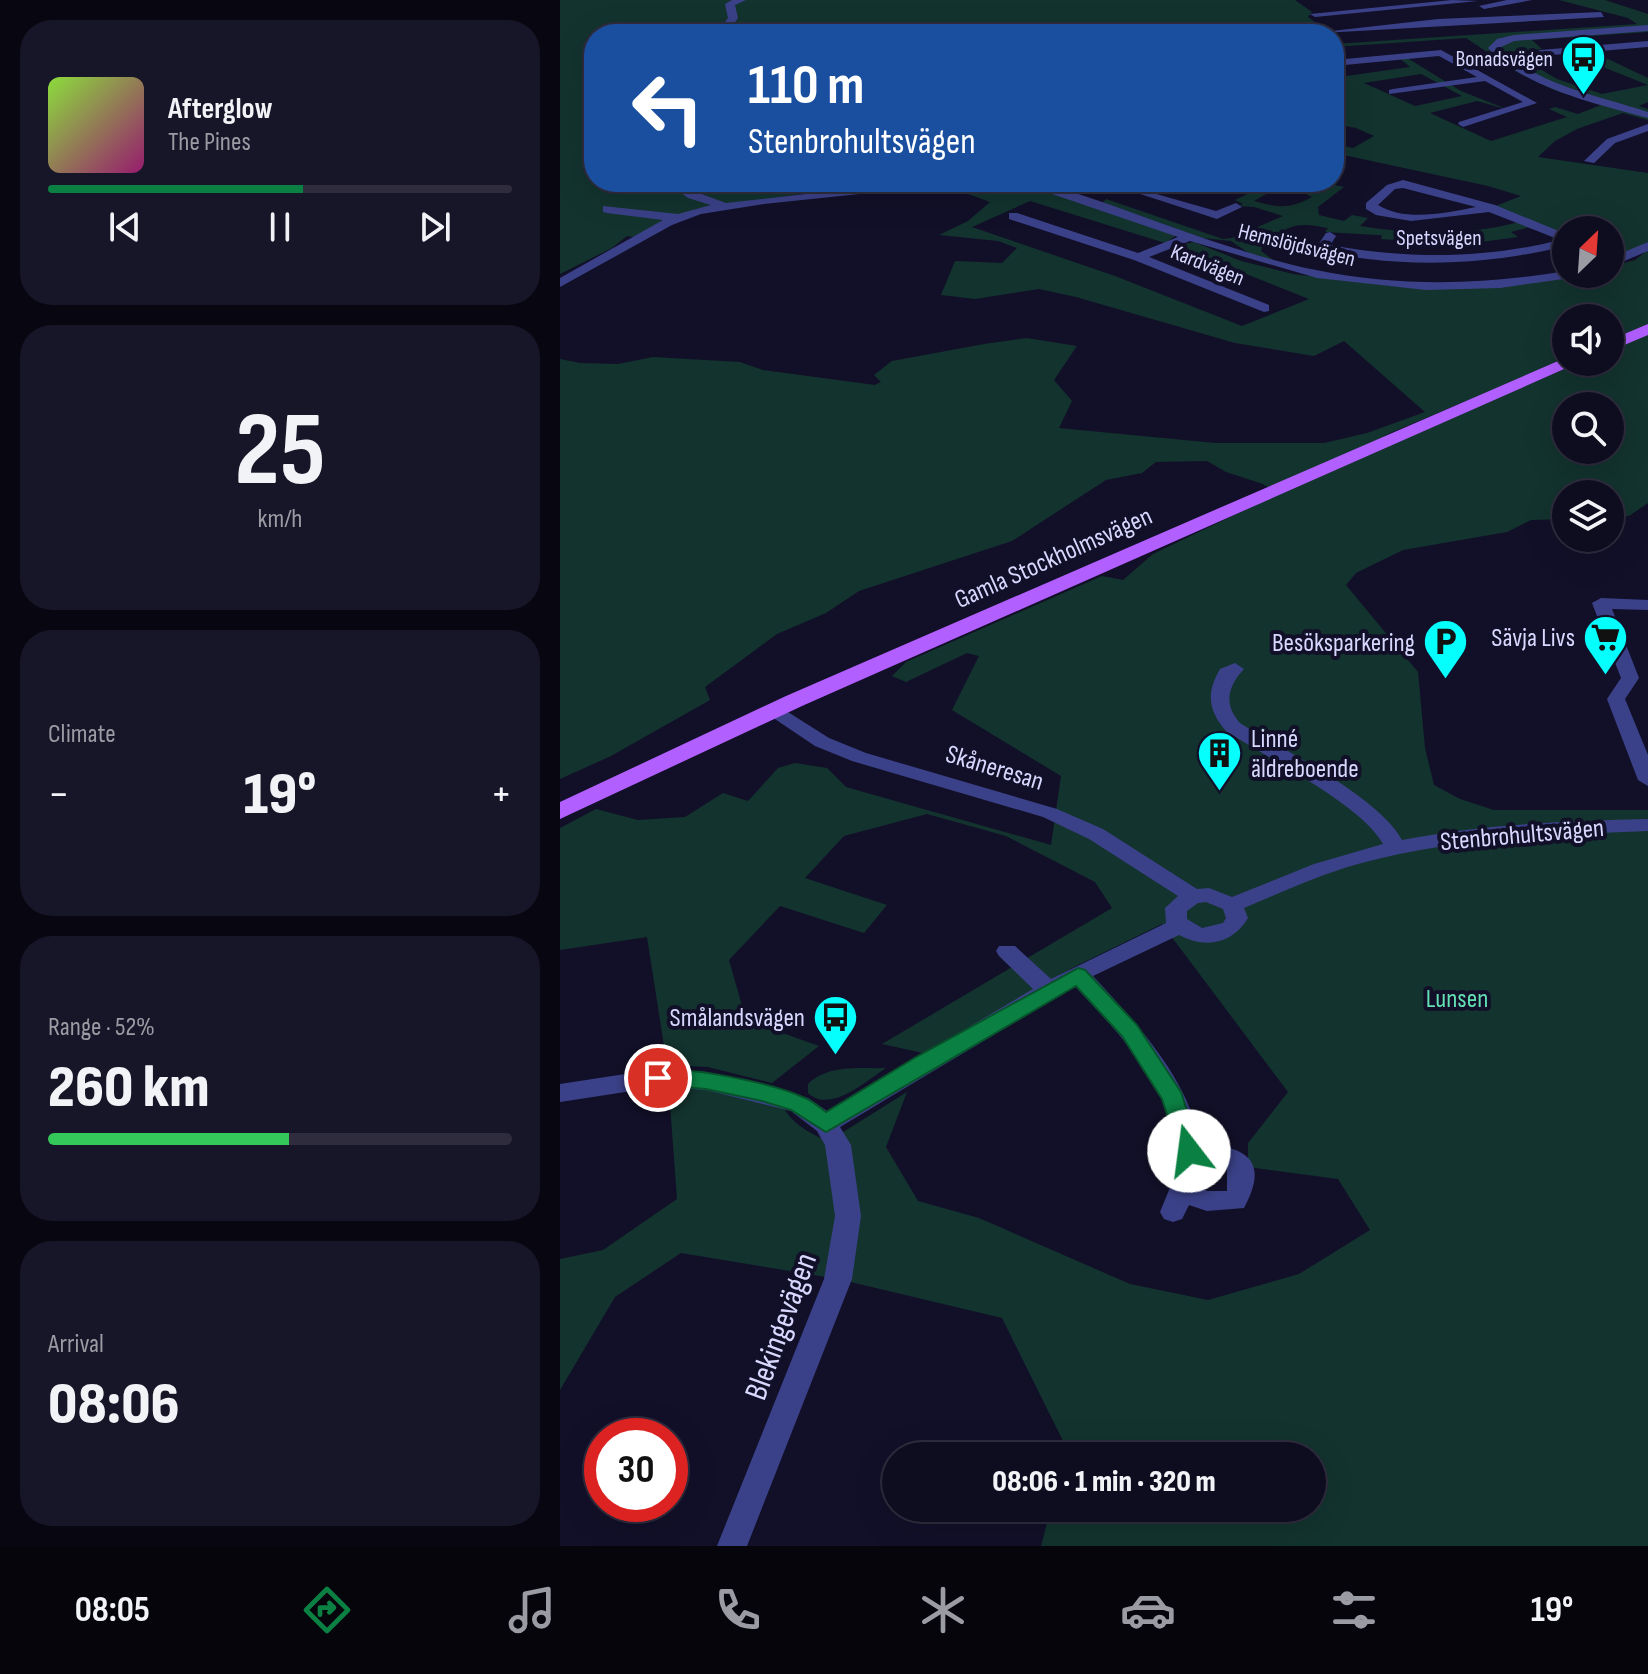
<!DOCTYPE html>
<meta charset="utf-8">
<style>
body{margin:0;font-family:"Sofia Sans Condensed",sans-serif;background:#171528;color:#f1f3f6;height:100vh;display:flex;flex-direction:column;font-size:30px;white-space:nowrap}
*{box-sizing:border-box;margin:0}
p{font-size:26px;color:#9b9ba4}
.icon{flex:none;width:44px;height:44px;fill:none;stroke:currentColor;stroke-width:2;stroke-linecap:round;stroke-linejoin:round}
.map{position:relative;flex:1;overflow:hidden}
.details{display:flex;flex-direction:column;gap:20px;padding:20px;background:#080711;width:560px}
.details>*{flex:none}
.top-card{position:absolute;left:24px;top:24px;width:760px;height:168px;border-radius:32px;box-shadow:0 8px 32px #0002,0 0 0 2px #2e2c3d;background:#1a4fa0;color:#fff;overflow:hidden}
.needle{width:52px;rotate:25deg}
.controls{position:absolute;left:992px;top:216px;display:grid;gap:16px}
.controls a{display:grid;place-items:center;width:72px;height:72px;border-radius:50%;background:#0e0c1f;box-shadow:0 8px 32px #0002,0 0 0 2px #2e2c3d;font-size:40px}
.speed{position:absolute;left:24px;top:1418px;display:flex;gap:16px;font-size:40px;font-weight:700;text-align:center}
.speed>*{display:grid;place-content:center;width:104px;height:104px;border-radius:50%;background:#0e0c1f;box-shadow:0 8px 32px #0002,0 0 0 2px #2e2c3d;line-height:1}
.speed .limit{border:12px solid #d22;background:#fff;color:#111}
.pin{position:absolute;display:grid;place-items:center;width:68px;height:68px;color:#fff;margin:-34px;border:4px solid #fff;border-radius:50%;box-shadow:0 2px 8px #0007}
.me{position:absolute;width:88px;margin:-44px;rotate:345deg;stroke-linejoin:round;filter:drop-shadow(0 0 6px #0008)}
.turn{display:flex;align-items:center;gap:28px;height:168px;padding:0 32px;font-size:36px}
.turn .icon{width:104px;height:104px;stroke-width:2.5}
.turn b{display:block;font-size:56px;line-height:68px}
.big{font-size:60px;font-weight:800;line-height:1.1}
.details .widget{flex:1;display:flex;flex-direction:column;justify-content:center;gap:12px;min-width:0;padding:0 28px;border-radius:32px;background:#171528}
.details .dial{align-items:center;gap:0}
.dial b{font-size:104px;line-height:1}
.song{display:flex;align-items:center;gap:24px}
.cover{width:96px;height:96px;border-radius:12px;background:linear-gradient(135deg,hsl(90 70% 55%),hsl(320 70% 35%))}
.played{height:8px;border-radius:4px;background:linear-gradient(90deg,#0b8043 55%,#2e2c3d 55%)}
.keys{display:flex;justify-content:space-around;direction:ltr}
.heat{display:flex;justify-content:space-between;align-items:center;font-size:44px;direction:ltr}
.charge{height:12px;border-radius:6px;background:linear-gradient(90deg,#34c759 52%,#2e2c3d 0)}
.trip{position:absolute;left:322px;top:1442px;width:444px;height:80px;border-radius:40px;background:#0e0c1f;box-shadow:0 8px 32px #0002,0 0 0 2px #2e2c3d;font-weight:800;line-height:80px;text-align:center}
.dock{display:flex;height:128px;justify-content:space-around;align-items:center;background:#06050c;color:#9b9ba4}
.dock .icon{width:56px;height:56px}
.dock .on{color:#0b8043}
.dock b{font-size:36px;color:#f1f3f6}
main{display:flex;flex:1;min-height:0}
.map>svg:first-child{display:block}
.green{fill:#13332e;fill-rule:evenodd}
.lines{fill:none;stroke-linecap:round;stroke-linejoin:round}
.minor{fill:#3b4188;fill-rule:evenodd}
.major{fill:#b15fff;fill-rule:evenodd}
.route{fill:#0b8043;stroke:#07532c;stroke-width:2}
.labels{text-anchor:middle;stroke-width:8;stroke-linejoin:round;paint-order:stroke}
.far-poi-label{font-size:22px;fill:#d8d8ff;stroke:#121029;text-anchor:end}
.far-street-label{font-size:22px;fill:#d8d8ff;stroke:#121029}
.street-label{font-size:26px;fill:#d8d8ff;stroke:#121029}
.poi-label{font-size:26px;fill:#d8d8ff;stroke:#121029;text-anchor:end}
.park-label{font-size:26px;fill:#62e1b3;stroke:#121029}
.near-street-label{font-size:32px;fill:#d8d8ff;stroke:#121029}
</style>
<main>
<section class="details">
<div class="widget">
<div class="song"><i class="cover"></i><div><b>Afterglow</b><p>The Pines</p></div></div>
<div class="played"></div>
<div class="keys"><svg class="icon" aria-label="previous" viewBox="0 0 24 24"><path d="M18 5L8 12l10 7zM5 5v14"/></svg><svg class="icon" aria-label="pause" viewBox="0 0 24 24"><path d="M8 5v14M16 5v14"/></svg><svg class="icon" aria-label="next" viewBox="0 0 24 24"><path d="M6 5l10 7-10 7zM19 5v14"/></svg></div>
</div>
<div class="widget dial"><b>25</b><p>km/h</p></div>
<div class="widget"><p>Climate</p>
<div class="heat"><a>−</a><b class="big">19°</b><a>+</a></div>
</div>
<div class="widget"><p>Range · 52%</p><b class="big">260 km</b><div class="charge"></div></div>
<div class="widget"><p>Arrival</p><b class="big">08:06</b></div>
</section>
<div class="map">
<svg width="1088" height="1546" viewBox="0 0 1088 1546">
<rect width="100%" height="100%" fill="#121029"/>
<g class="green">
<path d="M0,0H735L752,12L748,17L756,23L706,29L711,34H34V182H355L269,190L151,207L74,237L67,236L52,248L0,274Z"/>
<path d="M999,0H1045L1088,14V32L972,40L982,49L971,50L978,56L963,59L997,79L1042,94L1088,85L1028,61L1021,57L1030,56L1022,50H1029L1088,78V102L1079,106L1088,109V120L1063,113L1017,129L995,141L978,157L1088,173V242L1064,255L1050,253V230H1006V236L977,225L951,232L958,237L914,243L910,240L871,241L869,238L837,237L835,240L821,239L822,235H817L765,232L768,228C732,221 729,225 702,248L701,251L716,262L693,256L671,241L643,238L542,203L546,199L663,239L672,238L723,216L694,207L679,206L683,204L675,200L696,190L708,193L694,201C719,208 730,209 752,197L746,194L766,183L784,187L758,207L759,215L784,221L792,215L808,218L800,226C856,235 908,236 963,221L933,207L961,196L928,186L774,153V144L793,148L814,136L796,128L774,124V71L786,76L850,67L838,57L844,56L901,91L949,110L917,101L870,113L931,141L1007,117L989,109L995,107L1018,114L1041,105L994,90L957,72L906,38L774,47V44L1077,24L1068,18ZM861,74L902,96L855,106L804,83Z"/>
<path d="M424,183L482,190L617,235L605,243L470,201L412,227L555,276L682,326L749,299L615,246L634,242L681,261L733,274L841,287L997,280L1025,274H1050V267L1075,260L1088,250V325L1050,341V318H1006V359L823,436L909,409L1021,362H1050V350L1088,334V503L1069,516L1050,517V494H1006V519L971,520L947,532L843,550L796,573L786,585L858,672L865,748L874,785L900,799L934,810H1088V1546H481L491,1508H752V1456H505L507,1449L442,1318L278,1279L121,1253L55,1297L0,1390V1259L43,1250L117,1199L108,1078L220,1098C227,1124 253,1135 277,1145L280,1134L347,1092L326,1147L358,1201L419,1218L570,1284L648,1300L739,1274L810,1230L778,1179L688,1167V1143L728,1092L602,924L516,966L363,1053L322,1044L552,908L535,882L446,836L367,814L284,836L245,878L327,905L304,933L220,906L169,960L186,1020L259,1046L212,1083L148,1067L107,1065L87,937L0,950V828L36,809L78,820L125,817L163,793L188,801L218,768L235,763L267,768L286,787L491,845L501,776L392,710L419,656L407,653L346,682L332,676L346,662L542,576L563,580L593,554L718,494L703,484L666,472L647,461L596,462L582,473L546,480L452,541L299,591L266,613L217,634L145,687L150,700L51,756L0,779V359L20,363L58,364L93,357L180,362L203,370L315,385L321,382L314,375L332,361L424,344L467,338L517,346L494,380L512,401L499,428L655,443H764L807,433L865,412L784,341L754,356L675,343L516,297L479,289L415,299L381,295L395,261L442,263L457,248L438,241L379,235L408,221L430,202L387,186ZM1006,406H1050V450H1006Z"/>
<path d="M326,1068C306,1081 270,1114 248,1093V1084C269,1064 299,1069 326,1068Z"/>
</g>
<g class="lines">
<g class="minor">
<path d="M172,0H186L175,5L178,18L166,34H156L168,18L165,4Z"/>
<path d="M892,0L918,1L755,17L750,14Z"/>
<path d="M947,0H972L924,9L919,6Z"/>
<path d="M1041,12L1044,17L745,34L878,19Z"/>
<path d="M1088,25V31L954,41L939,48C977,85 1039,96 1088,112V118C1039,105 962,87 928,48L937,39L954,35Z"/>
<path d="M1088,41V47L980,56L975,53L980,50Z"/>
<path d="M881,50L977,103L903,127L898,124L899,122L963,102L925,81L829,94V90L833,89L917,77L879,56L774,66V60Z"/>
<path d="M1088,124V131L1055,143L1034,163L1024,161L1047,139Z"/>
<path d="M843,180L935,205L1006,234V246C940,262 875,267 808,259C792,257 773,256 760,248L758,245L766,233L770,232L776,236L771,244L775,246C851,259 925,259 1000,240L929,212L851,221L816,215L806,209V203L827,185ZM843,188L916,207C886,213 845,222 818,205L835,189Z"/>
<path d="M106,182H120L136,192L166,203L350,182H391L385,185L204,204L141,214L112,225L0,287V278L103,220L47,213L43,212V206L118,214L151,205L128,198Z"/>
<path d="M457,182H477L500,188C586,215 668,252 756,270C839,287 923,285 1006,271V274H1017L1011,278L940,288L866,290L757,278L630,241L589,257L709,305V311L704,312L574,260L449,219V213H457L578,253L618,237Z"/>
<path d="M686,182H731L714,190Z"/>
<path d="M565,185L656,211L676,203L682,207L657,219L565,189Z"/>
<path d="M1088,242V251L1050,267V258Z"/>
<path d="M1041,598L1088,600V610L1052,609L1079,678L1065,699L1088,755V786L1078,780L1047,699L1061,678L1032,603Z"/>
<path d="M675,663L684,669C668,686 663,704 680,723C724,751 818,796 842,840C923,824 1006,821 1088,819V831C991,835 892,838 798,864C759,875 722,892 684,908L688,918C673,944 645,949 619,935L533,976C578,1025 626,1076 641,1143C686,1147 710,1160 684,1208L647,1211L629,1205L622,1219L613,1222L604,1219L600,1212C608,1193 617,1173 617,1153C617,1092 554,1028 515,986L280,1127L291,1145L301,1216L292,1279L187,1546H157L264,1279L275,1216L265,1145L257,1131L231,1111L146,1090L98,1087L0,1102V1084L98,1069L146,1072L248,1098L267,1111L473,989L439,956L436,951L439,946H455L491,979L606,923L605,908L618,896L529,839L483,817L292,761L255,746L203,711L213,705L220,707L269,738L306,753L497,809L543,829L637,889L649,888L672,897L754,864L823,844C802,805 706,757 666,731C648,710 646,693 660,669ZM646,902L663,909L666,918L663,923L642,928L627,919V911L638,903ZM642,1162L667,1166V1191H648L636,1187Z"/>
</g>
<g class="major">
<path d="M1088,324V335L1050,351V340Z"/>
<path d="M1005,358L1006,362H1020L242,706L0,819V802L226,696Z"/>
</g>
</g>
<path class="route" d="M518,968L525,970L577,1025L621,1092L640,1151L637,1158L629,1160L621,1158L602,1099L562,1036L516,986L266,1132L231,1110L202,1101L146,1089L90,1084L87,1078L90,1072C121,1063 215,1084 245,1098C253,1101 260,1108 266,1112L356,1057Z"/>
<defs>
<symbol id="bus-pin" viewBox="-11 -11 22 30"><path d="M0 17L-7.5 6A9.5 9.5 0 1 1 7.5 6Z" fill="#04fffc" stroke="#121029"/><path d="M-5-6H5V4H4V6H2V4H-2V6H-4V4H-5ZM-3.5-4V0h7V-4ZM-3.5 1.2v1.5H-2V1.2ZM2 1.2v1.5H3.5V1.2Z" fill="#111"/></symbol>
<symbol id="supermarket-pin" viewBox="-11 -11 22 30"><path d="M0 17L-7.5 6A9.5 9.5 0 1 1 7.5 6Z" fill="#04fffc" stroke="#121029"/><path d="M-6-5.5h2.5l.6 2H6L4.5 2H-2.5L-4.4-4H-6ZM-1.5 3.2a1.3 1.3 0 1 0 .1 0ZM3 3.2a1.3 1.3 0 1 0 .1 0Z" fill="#111"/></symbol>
<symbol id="parking-pin" viewBox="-11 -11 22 30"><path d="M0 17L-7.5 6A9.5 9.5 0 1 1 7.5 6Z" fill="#04fffc" stroke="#121029"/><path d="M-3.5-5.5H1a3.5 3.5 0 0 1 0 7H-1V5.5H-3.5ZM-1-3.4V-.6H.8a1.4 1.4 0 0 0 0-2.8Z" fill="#111"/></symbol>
<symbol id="building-pin" viewBox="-11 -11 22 30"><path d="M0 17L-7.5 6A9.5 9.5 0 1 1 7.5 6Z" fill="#04fffc" stroke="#121029"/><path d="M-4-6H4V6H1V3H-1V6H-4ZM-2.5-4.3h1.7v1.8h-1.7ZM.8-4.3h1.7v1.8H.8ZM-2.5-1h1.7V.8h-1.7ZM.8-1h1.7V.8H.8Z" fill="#111"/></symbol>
</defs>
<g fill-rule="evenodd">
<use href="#bus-pin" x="998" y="32" width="51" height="69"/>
<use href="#supermarket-pin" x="1020" y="612" width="51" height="69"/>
<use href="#parking-pin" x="860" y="616" width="51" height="69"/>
<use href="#building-pin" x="634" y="728" width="51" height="69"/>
<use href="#bus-pin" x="250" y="992" width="51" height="69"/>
</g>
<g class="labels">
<g class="far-poi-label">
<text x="993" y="66">Bonadsvägen</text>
</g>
<g class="far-street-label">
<text x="879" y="245">Spetsvägen</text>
<text transform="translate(737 244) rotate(14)" y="8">Hemslöjdsvägen</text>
<text transform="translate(648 264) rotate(22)" y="8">Kardvägen</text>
</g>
<g class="street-label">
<text transform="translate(493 557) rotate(-24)" y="9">Gamla Stockholmsvägen</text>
<text transform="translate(435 767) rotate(17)" y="9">Skåneresan</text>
<text transform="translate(962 834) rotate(-5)" y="9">Stenbrohultsvägen</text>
</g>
<g class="poi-label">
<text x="1015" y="646">Sävja Livs</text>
<text x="855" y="651">Besöksparkering</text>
<text x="691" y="747" text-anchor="start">Linné<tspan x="691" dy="30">äldreboende</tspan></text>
<text x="245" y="1026">Smålandsvägen</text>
</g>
<g class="park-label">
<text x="897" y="1007">Lunsen</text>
</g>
<g class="near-street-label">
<text transform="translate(220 1326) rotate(-70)" y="11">Blekingevägen</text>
</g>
</g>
</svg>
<div class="controls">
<a><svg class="needle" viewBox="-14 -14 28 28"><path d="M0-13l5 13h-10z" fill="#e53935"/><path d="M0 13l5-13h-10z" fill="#9b9ba4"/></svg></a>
<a><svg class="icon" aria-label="sound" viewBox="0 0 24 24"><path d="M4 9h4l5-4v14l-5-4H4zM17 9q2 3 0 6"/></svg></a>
<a><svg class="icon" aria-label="search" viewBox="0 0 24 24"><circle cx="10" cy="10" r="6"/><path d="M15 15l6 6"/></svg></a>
<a><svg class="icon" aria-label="layers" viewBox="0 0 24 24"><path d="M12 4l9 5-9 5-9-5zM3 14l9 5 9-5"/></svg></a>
</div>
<div class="speed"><div class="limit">30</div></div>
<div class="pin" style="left:98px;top:1078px;background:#d93025"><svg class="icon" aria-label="arrive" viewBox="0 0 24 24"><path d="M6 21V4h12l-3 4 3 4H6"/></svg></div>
<svg class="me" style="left:629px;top:1151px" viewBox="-20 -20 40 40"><circle r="19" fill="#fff"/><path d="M0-13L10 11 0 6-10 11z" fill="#0b8043"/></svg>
<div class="trip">08:06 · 1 min · 320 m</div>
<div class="top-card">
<div class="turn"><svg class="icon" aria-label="left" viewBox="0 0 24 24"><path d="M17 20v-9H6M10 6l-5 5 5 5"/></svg><div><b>110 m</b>Stenbrohultsvägen</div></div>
</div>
</div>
</main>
<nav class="dock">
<b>08:05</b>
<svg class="icon on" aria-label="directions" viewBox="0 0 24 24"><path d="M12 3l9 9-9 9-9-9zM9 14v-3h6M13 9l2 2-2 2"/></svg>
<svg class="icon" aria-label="music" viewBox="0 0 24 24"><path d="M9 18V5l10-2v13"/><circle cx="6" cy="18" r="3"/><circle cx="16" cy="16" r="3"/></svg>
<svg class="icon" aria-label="phone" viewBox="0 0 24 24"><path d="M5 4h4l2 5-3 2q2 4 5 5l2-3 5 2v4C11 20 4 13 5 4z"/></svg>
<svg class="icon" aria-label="climate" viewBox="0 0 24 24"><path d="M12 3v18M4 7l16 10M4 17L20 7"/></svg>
<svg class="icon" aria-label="car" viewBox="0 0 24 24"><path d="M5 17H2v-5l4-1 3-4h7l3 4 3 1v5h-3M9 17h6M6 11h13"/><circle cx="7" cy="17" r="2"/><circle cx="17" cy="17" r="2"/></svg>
<svg class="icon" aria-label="filters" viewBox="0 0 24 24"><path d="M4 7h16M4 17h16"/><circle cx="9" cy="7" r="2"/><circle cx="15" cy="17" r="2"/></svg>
<b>19°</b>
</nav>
